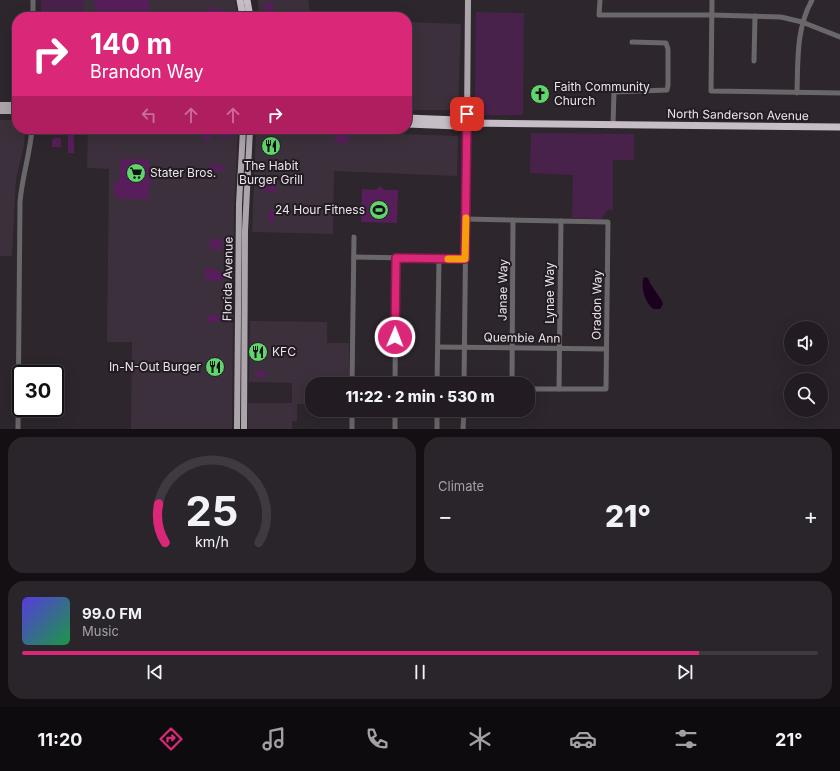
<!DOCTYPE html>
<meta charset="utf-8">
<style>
body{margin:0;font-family:Inter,sans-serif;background:#2a252a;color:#f1f3f6;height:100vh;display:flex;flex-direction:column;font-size:15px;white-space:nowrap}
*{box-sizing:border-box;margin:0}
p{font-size:13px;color:#a2a1a5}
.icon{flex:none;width:22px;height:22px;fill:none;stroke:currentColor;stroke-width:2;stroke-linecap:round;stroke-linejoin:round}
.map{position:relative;height:429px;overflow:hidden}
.sheet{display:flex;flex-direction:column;gap:8px;padding:8px;background:#130f13;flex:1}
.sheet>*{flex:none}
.top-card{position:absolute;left:12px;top:12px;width:400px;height:122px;border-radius:16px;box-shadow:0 4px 16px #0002,0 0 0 1px #3f3a40;background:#db2777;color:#fff;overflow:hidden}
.controls{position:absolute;left:784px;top:321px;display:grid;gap:8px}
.controls a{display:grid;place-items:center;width:44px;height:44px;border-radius:50%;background:#221c22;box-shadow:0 4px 16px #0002,0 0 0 1px #3f3a40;font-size:20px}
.speed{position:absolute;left:12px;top:365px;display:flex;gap:8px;font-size:20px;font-weight:700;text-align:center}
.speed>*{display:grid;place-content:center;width:52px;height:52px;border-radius:50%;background:#221c22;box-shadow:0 4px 16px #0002,0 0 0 1px #3f3a40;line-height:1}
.speed .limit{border:2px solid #111;border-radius:6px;background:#fff;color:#111}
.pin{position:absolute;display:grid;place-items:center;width:34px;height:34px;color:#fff;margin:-17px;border-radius:8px;box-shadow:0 2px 6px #0006}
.me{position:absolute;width:44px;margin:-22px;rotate:1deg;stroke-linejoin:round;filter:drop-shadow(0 0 3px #0008)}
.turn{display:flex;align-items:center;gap:14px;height:84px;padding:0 12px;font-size:18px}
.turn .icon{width:52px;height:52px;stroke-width:2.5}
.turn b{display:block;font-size:28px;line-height:34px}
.lanes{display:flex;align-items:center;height:38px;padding:0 12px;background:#0003;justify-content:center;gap:20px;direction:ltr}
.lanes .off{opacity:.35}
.big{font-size:30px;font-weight:800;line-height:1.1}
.sheet .tile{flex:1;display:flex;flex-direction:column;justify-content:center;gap:6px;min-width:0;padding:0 14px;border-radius:16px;background:#2a252a}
.sheet .dial{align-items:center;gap:0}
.dial svg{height:104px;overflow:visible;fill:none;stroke:#3f3a40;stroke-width:7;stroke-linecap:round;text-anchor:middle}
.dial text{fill:#f1f3f6;stroke:none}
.song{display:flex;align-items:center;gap:12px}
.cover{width:48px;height:48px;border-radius:6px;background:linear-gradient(135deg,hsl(250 70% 55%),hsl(140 70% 35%))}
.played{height:4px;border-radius:2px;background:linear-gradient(90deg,#db2777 85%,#3f3a40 85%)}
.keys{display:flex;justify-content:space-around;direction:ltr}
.heat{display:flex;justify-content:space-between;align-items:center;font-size:22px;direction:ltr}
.sheet .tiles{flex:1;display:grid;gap:8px;grid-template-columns:1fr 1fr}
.tile:last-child{grid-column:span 2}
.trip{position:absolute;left:305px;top:377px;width:230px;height:40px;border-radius:16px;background:#221c22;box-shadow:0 4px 16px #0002,0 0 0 1px #3f3a40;font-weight:800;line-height:40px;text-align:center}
.tabs{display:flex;height:64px;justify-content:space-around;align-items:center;background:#0e0b0e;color:#a2a1a5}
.tabs .icon{width:28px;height:28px}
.tabs .on{color:#db2777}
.tabs b{font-size:18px;color:#f1f3f6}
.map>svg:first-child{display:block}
.built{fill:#3b303b}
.green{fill:#49224b}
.water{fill:#1c011e}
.building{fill:#581e5b}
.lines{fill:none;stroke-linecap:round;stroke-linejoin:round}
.minor{stroke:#6a676a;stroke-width:5}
.major{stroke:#aca5ac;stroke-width:6}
.highway{stroke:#c6bdc6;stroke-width:7}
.route-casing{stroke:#8e194d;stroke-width:10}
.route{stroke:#db2777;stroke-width:7}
.slow{stroke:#f59e0b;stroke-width:7}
.labels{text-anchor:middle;stroke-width:4;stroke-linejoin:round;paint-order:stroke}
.poi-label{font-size:12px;fill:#eae5ea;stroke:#231c23;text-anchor:start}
.street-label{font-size:12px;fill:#eae5ea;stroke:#231c23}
</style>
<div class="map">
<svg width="840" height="429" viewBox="0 0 840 429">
<rect width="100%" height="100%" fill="#2d262d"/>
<g class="built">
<path d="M84,0H235L238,17H84Z"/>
<path d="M258,0H308L311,17H259Z"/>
<path d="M407,22L461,24L458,110H407Z"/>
<path d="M0,120H17V129H25L24,146L16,179L12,256H0Z"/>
<path d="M88,129L238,130L234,209L232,429H131L132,342H107L109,169L87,168Z"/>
<path d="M256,129H337L347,132L458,136L457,176L334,171L333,234L252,232Z"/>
<path d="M250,321L327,322V343H349V384H312V404H297V421H292V429H248V403H292V383L249,382Z"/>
</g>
<g class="green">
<rect x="41" y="0" width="43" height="17"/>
<path d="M476,12L524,13L523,115H478L475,111Z"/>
<path d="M531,133L634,134V160H613V210H607L602,219L572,218L573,175L530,173Z"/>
</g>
<path class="water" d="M644,277L648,278L650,283L662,301L663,304L660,309H653C645,302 640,287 644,277Z"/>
<g class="building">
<rect x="95" y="0" width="54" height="17"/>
<path d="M273,2L274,13L265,14L264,3Z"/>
<rect x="208" y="8" width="13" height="9"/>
<rect x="536" y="86" width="9" height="17"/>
<rect x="68" y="129" width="6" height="24"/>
<path d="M203,129H211V140H202Z"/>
<path d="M219,129H232V138L218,137Z"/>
<rect x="335" y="134" width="13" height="9"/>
<path d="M54,138H61V147H52V140Z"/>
<rect x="264" y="142" width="13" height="8"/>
<path d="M120,159H149V166H152L151,186H149V199H119V196H114V181H120Z"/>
<path d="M209,164L224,166V171H209Z"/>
<path d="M264,185L276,186V192L264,191Z"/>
<path d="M380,186L384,190H398L397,223L361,222L362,189L375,190Z"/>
<path d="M269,209L274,210V222H268Z"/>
<path d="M210,239H222V250L210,249Z"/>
<path d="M205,268H213V270L223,272V281L205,280Z"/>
<path d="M207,315L222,316V322H207Z"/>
<path d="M252,349H265V356L258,355V359L251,358Z"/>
<path d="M213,363L221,364V372L208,371V364Z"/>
<rect x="255" y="371" width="11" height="6"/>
</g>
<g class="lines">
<g class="minor">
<path d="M600,0L599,15H712L781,17L802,22L840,37"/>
<path d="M712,0L711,91L840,93"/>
<path d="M33,17V0"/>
<path d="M754,61L755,16"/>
<path d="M797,93C798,60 796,29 812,0"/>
<path d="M613,125L614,92L667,90L668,85V49L666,43L632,42"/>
<path d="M466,219L608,222L606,389H528"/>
<path d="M354,257L465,259"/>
<path d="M438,347L606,349"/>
<path d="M352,384L354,237"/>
<path d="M395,384L396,258"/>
<path d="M437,384L439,259"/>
<path d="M464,384L467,123"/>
<path d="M512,384L513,220"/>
<path d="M559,389L561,221"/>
<path d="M352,410V429"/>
<path d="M18,429L20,202C22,177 30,154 32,129"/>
<path d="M395,429V410"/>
<path d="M437,429V410"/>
<path d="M463,429L464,410"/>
</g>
<g class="major">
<path d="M0,105H17"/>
<path d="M0,111H17"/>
<path d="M467,123L468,0"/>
<path d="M237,429L239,204L243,129"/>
<path d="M244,429L245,231L250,129"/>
</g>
<g class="highway">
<path d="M240,0L243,17"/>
<path d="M247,0L250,17"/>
<path d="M407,118L458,120L467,123"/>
<path d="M407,124L458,126L467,123L840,127"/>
</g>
</g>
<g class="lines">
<defs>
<path id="route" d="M395,337L396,258L465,259L467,114"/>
</defs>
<use href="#route" class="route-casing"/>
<use href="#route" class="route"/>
<path class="slow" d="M448,259H465L466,218"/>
</g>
<defs>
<symbol id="church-disc" viewBox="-11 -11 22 22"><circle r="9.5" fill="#5fd56b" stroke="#231c23"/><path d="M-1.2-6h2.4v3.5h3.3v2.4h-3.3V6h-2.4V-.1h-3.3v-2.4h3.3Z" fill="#111"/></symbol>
<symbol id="restaurant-disc" viewBox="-11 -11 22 22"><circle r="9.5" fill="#5fd56b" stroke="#231c23"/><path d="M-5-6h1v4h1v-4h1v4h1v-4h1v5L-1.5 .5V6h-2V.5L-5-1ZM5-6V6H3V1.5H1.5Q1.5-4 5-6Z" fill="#111"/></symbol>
<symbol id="supermarket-disc" viewBox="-11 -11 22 22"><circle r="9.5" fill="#5fd56b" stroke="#231c23"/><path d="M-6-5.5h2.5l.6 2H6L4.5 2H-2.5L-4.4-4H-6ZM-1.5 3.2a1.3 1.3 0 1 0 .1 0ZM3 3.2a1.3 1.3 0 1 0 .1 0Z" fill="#111"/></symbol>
<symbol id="stadium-disc" viewBox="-11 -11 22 22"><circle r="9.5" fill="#5fd56b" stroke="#231c23"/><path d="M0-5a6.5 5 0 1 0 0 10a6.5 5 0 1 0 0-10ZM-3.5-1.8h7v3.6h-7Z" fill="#111"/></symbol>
</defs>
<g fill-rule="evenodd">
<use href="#church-disc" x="529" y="83" width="22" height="22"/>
<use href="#restaurant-disc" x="260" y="135" width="22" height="22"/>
<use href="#supermarket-disc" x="125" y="162" width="22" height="22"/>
<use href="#stadium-disc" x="368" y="199" width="22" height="22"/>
<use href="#restaurant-disc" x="247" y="341" width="22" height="22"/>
<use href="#restaurant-disc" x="204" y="356" width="22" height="22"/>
</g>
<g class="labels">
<g class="poi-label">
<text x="554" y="91">Faith Community<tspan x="554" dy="14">Church</tspan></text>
<text x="271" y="170" text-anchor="middle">The Habit<tspan x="271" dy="14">Burger Grill</tspan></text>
<text x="150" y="177">Stater Bros.</text>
<text x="365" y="214" text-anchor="end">24 Hour Fitness</text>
<text x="272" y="356">KFC</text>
<text x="201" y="371" text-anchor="end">In-N-Out Burger</text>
</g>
<g class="street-label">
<text transform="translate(738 115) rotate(1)" y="4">North Sanderson Avenue</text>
<text transform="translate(228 279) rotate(-89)" y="4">Florida Avenue</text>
<text transform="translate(503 290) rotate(-89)" y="4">Janae Way</text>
<text transform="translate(550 293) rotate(-90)" y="4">Lynae Way</text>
<text transform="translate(597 305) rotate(-89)" y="4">Oradon Way</text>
<text transform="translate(522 338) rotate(1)" y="4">Quembie Ann</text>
</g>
</g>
</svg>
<div class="controls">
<a><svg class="icon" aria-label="sound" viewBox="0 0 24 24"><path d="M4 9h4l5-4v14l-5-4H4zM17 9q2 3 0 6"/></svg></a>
<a><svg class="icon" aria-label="search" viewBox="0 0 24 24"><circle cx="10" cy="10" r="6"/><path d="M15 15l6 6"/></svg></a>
</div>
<div class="speed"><div class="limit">30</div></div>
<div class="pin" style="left:467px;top:114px;background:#d93025"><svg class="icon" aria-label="arrive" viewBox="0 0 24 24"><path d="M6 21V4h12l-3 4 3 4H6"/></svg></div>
<svg class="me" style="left:395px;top:337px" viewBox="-20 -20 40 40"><circle r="17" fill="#db2777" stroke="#fff" stroke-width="3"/><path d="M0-11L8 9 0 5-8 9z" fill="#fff"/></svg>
<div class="trip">11:22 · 2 min · 530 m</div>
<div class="top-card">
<div class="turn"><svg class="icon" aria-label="right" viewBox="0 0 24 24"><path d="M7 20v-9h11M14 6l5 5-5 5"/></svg><div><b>140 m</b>Brandon Way</div></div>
<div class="lanes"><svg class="icon off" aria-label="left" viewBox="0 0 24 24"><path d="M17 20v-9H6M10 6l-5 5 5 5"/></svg><svg class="icon off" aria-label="ahead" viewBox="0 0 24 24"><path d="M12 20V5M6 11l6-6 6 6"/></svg><svg class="icon off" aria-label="ahead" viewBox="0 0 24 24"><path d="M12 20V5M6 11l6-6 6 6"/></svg><svg class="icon" aria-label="right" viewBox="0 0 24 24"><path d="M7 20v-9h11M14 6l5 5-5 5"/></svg></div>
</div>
</div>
<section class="sheet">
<div class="tiles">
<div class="tile dial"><svg viewBox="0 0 100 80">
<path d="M14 69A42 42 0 1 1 86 69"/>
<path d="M14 69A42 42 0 0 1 9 39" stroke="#db2777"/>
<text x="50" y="56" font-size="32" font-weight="700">25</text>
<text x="50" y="72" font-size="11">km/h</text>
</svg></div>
<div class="tile"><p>Climate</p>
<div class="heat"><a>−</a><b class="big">21°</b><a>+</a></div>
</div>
<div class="tile">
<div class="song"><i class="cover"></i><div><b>99.0 FM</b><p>Music</p></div></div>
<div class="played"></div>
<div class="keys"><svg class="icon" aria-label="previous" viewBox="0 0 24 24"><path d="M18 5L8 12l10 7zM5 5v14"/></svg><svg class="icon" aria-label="pause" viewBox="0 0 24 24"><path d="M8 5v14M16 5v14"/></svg><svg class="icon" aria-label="next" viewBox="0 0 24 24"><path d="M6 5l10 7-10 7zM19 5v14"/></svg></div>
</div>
</div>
</section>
<nav class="tabs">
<b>11:20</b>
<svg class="icon on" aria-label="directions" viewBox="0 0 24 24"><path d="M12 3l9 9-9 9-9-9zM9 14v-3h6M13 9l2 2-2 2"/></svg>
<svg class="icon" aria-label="music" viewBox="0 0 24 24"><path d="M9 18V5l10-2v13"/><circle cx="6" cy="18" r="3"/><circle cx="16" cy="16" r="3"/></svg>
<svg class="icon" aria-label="phone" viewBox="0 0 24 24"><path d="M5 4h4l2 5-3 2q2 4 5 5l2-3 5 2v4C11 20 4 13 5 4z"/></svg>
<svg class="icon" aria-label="climate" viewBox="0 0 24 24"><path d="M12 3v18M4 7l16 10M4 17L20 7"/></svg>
<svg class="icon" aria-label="car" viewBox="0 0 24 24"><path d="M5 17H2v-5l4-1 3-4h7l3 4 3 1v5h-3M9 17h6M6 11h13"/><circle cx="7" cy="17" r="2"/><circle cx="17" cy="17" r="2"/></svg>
<svg class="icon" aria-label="filters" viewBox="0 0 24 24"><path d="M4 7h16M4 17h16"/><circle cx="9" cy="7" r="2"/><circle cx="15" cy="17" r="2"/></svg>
<b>21°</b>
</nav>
